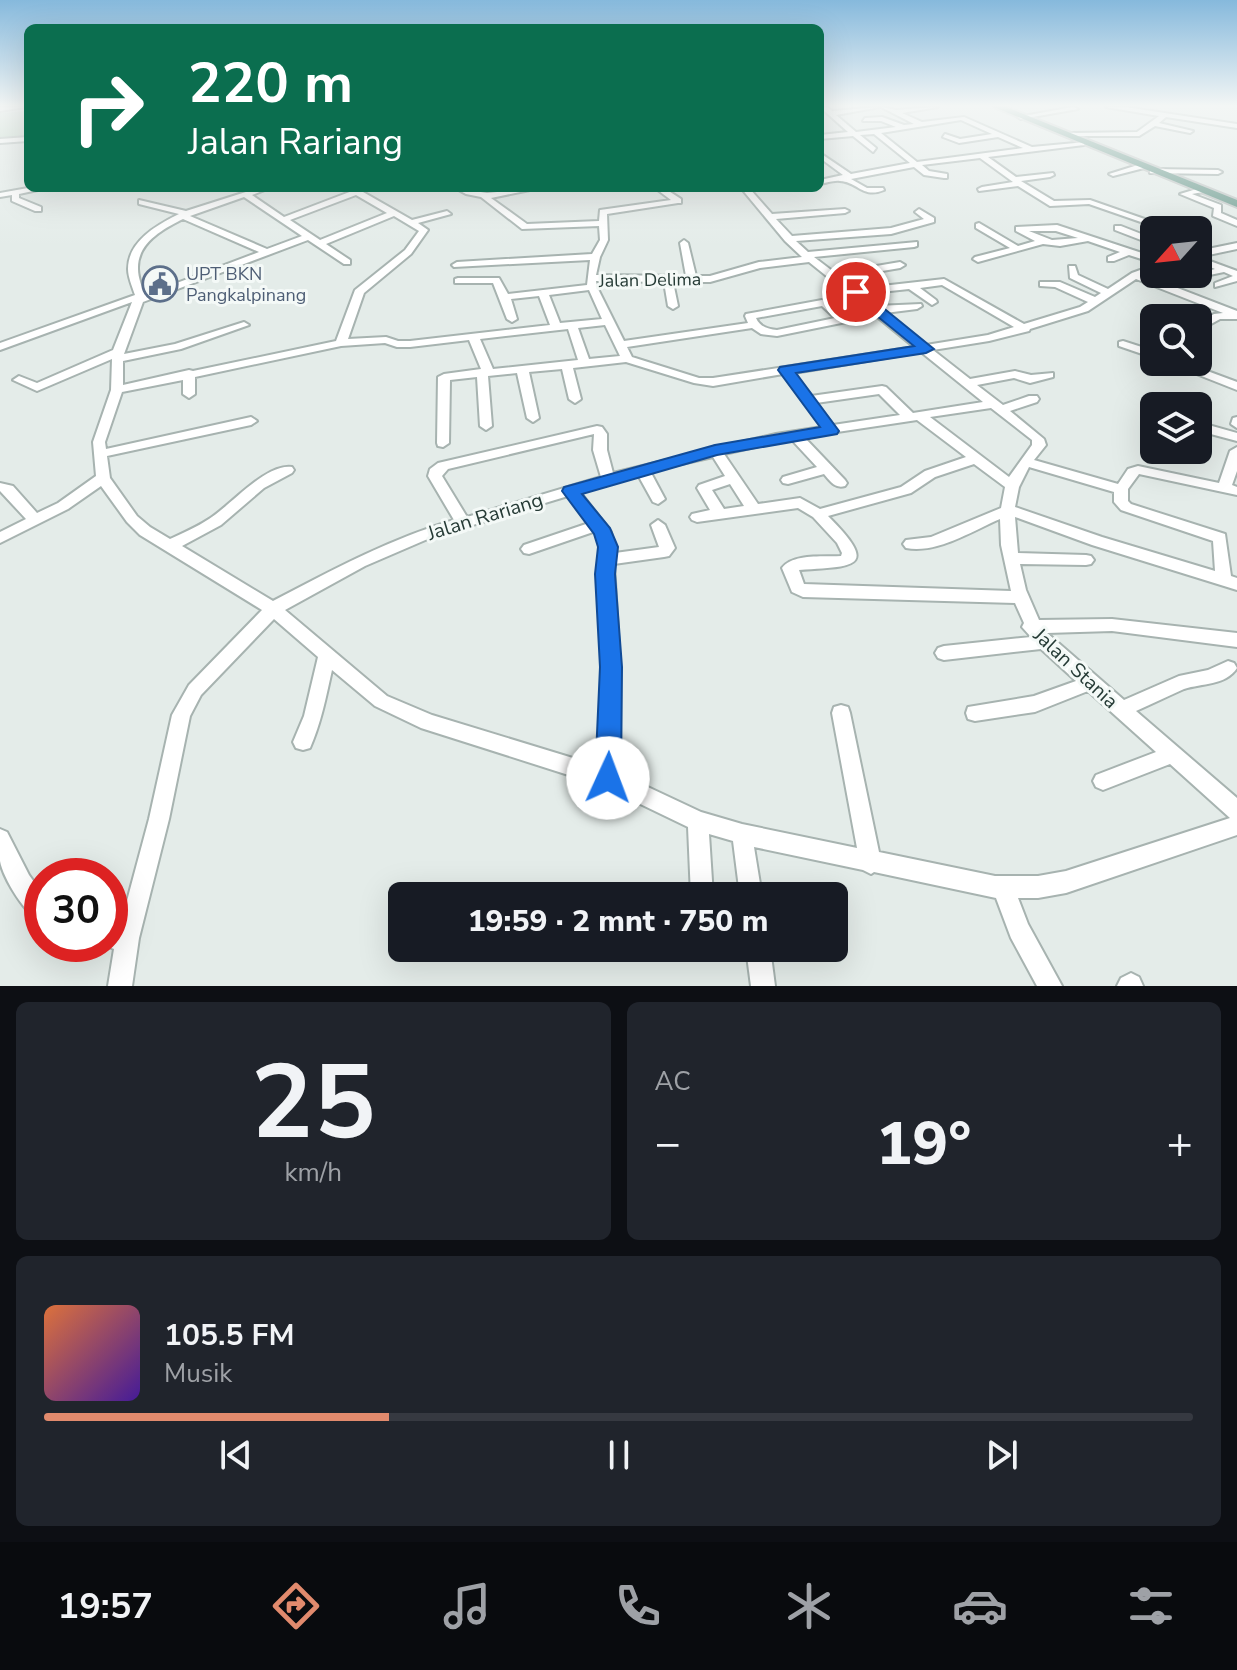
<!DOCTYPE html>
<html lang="id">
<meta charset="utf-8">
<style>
body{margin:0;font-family:"Nunito Sans",sans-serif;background:#20242c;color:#f1f3f6;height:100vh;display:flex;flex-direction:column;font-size:30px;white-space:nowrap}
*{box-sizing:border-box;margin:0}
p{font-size:26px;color:#9ea1a6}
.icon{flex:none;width:44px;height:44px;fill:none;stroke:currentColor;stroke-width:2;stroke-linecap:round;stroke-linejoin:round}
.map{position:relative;height:986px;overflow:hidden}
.sheet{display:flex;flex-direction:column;gap:16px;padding:16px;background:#0d0f14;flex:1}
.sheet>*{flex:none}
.banner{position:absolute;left:24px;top:24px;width:800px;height:168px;border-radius:12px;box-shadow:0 8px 32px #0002;background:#0b6e4f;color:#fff;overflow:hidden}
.needle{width:52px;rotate:243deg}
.buttons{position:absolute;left:1140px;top:216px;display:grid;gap:16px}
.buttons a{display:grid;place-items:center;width:72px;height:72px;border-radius:12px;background:#171b24;box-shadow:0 8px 32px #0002;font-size:40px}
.speed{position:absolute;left:24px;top:858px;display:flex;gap:16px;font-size:40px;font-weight:700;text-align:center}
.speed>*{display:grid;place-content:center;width:104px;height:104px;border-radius:50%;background:#171b24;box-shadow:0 8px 32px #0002;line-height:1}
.speed .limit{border:12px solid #d22;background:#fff;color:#111}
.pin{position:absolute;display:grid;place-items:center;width:68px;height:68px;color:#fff;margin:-34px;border:4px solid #fff;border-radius:50%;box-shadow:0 2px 8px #0007}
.me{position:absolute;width:88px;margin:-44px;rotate:2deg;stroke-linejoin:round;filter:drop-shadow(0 0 6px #0008)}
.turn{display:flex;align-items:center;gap:28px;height:168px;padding:0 32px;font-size:36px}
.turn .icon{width:104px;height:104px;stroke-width:2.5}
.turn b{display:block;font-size:56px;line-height:68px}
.big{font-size:60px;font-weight:800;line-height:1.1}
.sheet .card{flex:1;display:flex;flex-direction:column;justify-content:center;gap:12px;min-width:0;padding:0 28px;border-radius:12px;background:#20242c}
.sheet .dial{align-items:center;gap:0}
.dial b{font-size:104px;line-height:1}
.song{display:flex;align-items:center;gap:24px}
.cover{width:96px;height:96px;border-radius:12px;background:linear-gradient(135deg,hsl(20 70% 55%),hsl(260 70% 35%))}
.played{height:8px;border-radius:4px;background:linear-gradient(90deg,#e18a6d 30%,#363941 30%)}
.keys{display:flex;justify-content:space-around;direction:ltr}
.heat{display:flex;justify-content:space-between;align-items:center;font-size:44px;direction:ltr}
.sheet .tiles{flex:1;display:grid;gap:16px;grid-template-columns:1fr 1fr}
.card:last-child{grid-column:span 2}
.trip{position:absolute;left:388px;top:882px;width:460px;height:80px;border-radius:12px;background:#171b24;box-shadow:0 8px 32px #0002;font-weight:800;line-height:80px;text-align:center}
.tabs{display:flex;height:128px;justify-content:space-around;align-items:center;background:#090b0e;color:#9ea1a6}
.tabs .icon{width:56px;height:56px}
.tabs .selected{color:#e18a6d}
.tabs b{font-size:36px;color:#f1f3f6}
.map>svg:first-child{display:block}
.green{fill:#c0dac7}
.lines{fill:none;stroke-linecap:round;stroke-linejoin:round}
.minor-casing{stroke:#a7b3b0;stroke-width:4}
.major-casing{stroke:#c2c8c7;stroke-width:4}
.minor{fill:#fff;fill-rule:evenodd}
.major{fill:#6e9c90;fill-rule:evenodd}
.route{fill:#1a73e8;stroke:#114b97;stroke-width:2}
.labels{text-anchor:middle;stroke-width:6;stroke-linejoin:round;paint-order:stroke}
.far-service-label{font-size:18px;fill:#4e5e75;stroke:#f4f9f7;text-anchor:start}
.far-street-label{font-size:18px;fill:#263b36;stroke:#f4f9f7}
.street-label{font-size:20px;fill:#263b36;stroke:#f4f9f7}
</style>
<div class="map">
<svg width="1237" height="986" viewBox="0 0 1237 986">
<rect width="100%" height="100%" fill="#e4ece9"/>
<path class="green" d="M28,111V135L21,139L0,140V113Z"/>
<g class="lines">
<defs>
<g id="minor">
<path d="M0,107H25L0,111Z"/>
<path d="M820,107H827L832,111L880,107L836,115L856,132L896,127L881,121H863L865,118L882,117L904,125L914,124L881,107L896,110L938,107L902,113L922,122L964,117L1032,147L1086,142L1084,145L988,157L1016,177L1053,173L1054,175L1050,177L1021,181L1054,201L1090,200L1176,230H1164L1089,204L1050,206L1018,186L979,191L978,189L982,187L1013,182L980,158L922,165L929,171L947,174V178H944L924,175L914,167L851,179L867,188H883L884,190C863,199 858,182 840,181C834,180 826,183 820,184V180L843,175L820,158V153L851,174L910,163L874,134L860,135L876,148L873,152L853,136L820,139V135L848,132ZM961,120L992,134L960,139L945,134L943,137L959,143L998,137L1023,148L917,162L881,133Z"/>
<path d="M1073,107L1078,109L1021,119L1018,117Z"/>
<path d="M1106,107H1125L1237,124V128L1166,117L1159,123L1193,131L1190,133L1155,126L1139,136H1069L1071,133L1137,132L1159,116Z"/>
<path d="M28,137V141L0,143V139Z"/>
<path d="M1141,164H1144V168L1113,176L1109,174Z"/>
<path d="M1153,169L1218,170L1222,172L1218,174L1150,173V169Z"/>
<path d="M28,188H47L19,194V198L41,207V211H35L12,201V195L0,197V193Z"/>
<path d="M258,188H270L252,195L284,217L360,188H368L363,192L412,220L447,211L451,214L418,223L428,230L411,254L364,293L348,339L386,337L398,341H410L550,325L539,296L511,299L517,319L512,322L507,319L493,283H455V279L458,278H499L508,294L587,285L590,260L454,267L452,265L457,262L592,254L600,240L599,226L522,229L481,197L466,194L455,188L487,193L540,188L491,198L527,224L599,221L600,210L671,200L655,188H664L681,199V203H678L607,214L608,240L600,257L596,275L686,276L680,243L684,240L688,243L696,276H710L759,262L802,257L785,241L741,188H749L772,214L845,209L849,211L845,213L776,219L792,236L891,228L924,219L915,212L919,209L934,218V222L891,234L796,241L808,252L917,242V246L914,247L814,257L835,273L900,262L905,265L900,268L841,278L855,289L944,279L1024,324L1080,307L1088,302L1055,287L1040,286V282H1060L1095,297L1101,293L1070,278L1069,266H1075L1078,275L1108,289L1132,273L1154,265V271L1144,275L1237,311V319H1220L1211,324H1203V320L1214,314L1223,313L1136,279L1088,311L1030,329L1029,331L989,341L933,350L970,379L1015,371L1031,375L1053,373V377L1030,383L1014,378L977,385L1003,405L1029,396H1037L1039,399L1037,402L1010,411L1044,439L1046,445L1034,460L1118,484L1128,469L1138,466L1219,483L1230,451L1237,447V471L1232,485L1237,487V495L1139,474L1128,489V501L1131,504L1225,534L1231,576L1237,578V590L1092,545L1015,517L1018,553L1086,555L1091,556L1094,560L1091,564L1086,565L1020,564L1026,590L1039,620L1112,619L1237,633V647L1112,631L1047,633L1124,700L1179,676L1208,670L1228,661L1234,663L1237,668C1225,686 1202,683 1184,689C1168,696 1152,704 1136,711L1237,798V835L1066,893L1038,898H1018L1028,924L1062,986H1037L1011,938L996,898L874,872L871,874L863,870L754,847L762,896H740L733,841L709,834L713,896H691L688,827L603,786L421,728L375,706L332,670C326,697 321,723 310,748L303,750L296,748L293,742L304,716L318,657L274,619L201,695L190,716L169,819L139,938L132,986H108L114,949L101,944H110V927H120L149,819L172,715L189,685L262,610L140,535L127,522L101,486L68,509L0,543V532L26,519L0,491V483L13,486L37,513L58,503L96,476L93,442L111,390L112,359L37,391L13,380L19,376L37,383L113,350L132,302L0,350V343L135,295C132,286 128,277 128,269C128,241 157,225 179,214L139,204V200L186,211ZM356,195L387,213L320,240L290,220ZM244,197L302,236L267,249L190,216ZM394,216L419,231L405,250L355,290L336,341L193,371L189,370L123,385V361L181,349L249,325L244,322L175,344L124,354L143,302L308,240L344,264H350V260L326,244ZM183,219L259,252L145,295C142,287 138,278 138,269C137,243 163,229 183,219ZM809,262L870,311L845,316L833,303L822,300L746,314L745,316L748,323L624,341L597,287L596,281L664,282L668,306L673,309L678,306L673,282H710L760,268ZM942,285L1014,327L988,335L926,345L885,313L917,309L922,306L921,304L876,306L862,294L909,289L932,305L937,302L936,300L920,288ZM589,290L602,319L560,323L549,295ZM822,306L835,318L777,330C768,329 760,327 756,318ZM876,316L914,347L713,378H699L632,357L627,347L752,328L761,334L777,336ZM605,325L620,356L589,359L578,328ZM568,329L578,360L493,369L480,339ZM469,340L481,369L444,374L438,377L437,443L438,446L443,447L449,443L450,380L477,377L480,426L486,430L492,426L488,376L517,373L527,418L533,422L539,418L529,372L562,369L569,399L575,403L581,399L573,368L626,362L694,383L713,386L783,374L822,427L776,434L719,447L715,446L709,450L613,473L607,450V434L602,427L597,426L438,463L430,469L428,476L454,520C390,539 332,570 273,601L182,546L221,525L264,488L292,473L294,470L292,467C266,463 230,506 209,519C197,527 183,533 170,539L150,527L137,516L110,478L107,456L251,425L257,421L251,417L106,449L105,442L122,392L183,380V394L189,398L195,394V377L341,346L385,343L397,347H410ZM921,352L983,402L913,413L886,387L882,386L811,396L794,373ZM879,394L900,415L833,425L816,403ZM991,408L1032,440V445L1009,477L930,417ZM917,420L966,457L925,471L901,487L820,509L800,498L758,504L724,454L791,439L817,467L783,477L781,480L783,483L788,484L824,474C830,481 835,489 845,486L847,483L845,480L804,437ZM594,434L593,450L601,477L467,517L442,476L448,469ZM713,457L725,476L699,485L697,488L710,510L692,514L690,517L692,520L697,522L798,508L813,517L837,543L842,553L841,556C824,557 793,553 782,568L792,592L803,597L1015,603L1024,623L1022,627L1031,637L944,646L938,648L935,653L938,658L944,660L1041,649L1076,681L1034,696L968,707L966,713L968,719L975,721L1035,712L1088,691L1156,752L1096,775L1093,781L1096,787L1103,790L1170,764L1230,818L1066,871L1038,876H995L879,852L850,713L848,707L841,705L834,707L832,713L857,848L742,824L701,812L618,773L620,667L614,564L664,557L669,556L675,548L665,525L658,520L651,525L659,547L615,553L611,532L580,492L638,475L653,502L658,504L665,499L650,471ZM974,464L1005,487L1001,508L931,537L906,540L903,544L906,548C937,554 972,531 1000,519L1001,545L1011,591L804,584L799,570C854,566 881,569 828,516L911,493L935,477ZM1029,467L1114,492V502L1121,510L1213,541L1215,571L1102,537L1015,507L1019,487ZM730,484L744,506L724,509L712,490ZM568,496L589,523L524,545L521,549L524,553L529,554L596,531L597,533L600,547L597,574L602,667L599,766L432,715L387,696L285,610L365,566L430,538Z"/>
<path d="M1200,188H1203V192L1192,194L1221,205V213L1237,220V226L1213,216L1214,208L1180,194Z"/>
<path d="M979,223L1018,246L1035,241L1016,231V227L1057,225L1154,257V263L1129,255L1114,261H1108V257L1120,252L1088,241L1060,246L1043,244L978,262L973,259L975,257L1010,248L976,228V224ZM1029,231H1056L1078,238L1052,240Z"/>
<path d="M1115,226H1121L1154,239V245L1115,230Z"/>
<path d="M1237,243V249L1199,257L1237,271V281L1215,287V283L1233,276L1224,272L1200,277V273L1215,269L1198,262V251Z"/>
<path d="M1123,341L1154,351V358L1119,346V342Z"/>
<path d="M1166,362H1183L1237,382V390Z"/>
<path d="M1237,417V428L1231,424L1233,418Z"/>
<path d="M1205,424L1237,433V441L1207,433L1198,437V427Z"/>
<path d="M0,829L7,832L29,875L42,893V922C26,916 3,878 0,861C0,851 0,839 0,829Z"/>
<path d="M746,948H770L775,986H751Z"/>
<path d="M1131,973L1139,977L1143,986H1117L1121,978Z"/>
</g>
<path id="major" d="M994,107H1006L1237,200V207Z"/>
</defs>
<use href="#minor" class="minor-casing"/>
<use href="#major" class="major-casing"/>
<use href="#minor" class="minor"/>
<use href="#major" class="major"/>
</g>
<linearGradient id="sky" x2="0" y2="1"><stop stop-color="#86b9dc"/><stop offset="0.43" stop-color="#f3f6f5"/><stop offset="1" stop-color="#f3f6f5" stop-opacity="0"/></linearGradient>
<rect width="1237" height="246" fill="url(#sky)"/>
<path class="route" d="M851,289H860L934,349L926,353L796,373L839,431L837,434L717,455L582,494L610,528L618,547L615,574L622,667L621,778L617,787L608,790L599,787L595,778L600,667L595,574L598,547L594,534L562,491L564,487L715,445L820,427L778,370L780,367L914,346L851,295Z"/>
<defs>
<symbol id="civic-ring" viewBox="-11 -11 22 22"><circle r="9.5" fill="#f4f9f7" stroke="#5c6f8a" stroke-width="1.5"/><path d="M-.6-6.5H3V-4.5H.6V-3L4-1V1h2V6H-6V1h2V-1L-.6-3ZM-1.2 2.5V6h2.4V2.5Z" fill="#5c6f8a"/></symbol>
</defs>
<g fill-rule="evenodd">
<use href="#civic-ring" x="140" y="264" width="40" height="40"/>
</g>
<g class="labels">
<g class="far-service-label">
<text x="186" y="280">UPT BKN<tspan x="186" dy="21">Pangkalpinang</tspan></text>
</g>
<g class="far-street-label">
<text transform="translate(650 280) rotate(-1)" y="6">Jalan Delima</text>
</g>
<g class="street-label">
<text transform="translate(485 516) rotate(-17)" y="7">Jalan Rariang</text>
<text transform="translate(1076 668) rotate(43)" y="7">Jalan Stania</text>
</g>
</g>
</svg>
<div class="buttons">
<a><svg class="needle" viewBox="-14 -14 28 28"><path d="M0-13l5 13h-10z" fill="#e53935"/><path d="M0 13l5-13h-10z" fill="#9ea1a6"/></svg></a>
<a><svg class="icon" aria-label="search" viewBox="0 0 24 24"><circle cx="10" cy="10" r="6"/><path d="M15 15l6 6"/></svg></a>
<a><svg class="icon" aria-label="layers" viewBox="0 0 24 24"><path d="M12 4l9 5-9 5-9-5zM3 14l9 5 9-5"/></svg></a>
</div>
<div class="speed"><div class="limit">30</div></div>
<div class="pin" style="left:856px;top:292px;background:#d93025"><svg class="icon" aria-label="arrive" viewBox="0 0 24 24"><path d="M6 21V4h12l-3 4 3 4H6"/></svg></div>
<svg class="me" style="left:608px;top:778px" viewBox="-20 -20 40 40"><circle r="19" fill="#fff"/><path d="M0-13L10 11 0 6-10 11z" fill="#1a73e8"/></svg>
<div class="trip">19:59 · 2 mnt · 750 m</div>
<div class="banner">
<div class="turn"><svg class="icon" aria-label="right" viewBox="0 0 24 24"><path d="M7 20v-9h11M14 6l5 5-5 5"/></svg><div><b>220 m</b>Jalan Rariang</div></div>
</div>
</div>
<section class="sheet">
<div class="tiles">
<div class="card dial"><b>25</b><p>km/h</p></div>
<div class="card"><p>AC</p>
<div class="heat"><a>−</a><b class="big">19°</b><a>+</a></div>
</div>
<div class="card">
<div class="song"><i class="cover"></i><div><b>105.5 FM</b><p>Musik</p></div></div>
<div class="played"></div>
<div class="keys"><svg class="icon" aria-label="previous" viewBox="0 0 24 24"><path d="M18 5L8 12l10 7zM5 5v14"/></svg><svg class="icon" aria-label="pause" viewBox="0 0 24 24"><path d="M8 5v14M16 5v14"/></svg><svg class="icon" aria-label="next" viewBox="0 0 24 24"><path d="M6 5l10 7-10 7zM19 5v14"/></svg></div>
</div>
</div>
</section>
<nav class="tabs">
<b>19:57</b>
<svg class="icon selected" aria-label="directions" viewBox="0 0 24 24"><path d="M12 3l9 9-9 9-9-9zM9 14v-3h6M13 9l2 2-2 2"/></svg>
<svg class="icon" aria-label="music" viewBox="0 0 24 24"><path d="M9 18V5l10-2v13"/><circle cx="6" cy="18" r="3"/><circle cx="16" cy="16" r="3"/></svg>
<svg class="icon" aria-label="phone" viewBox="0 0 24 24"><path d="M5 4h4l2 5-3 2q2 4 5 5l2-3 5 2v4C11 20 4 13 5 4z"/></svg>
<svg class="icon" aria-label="climate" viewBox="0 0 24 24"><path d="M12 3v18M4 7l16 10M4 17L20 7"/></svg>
<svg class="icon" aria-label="car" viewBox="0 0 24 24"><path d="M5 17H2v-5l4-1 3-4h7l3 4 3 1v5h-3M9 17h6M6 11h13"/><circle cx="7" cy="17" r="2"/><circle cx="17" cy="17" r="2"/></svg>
<svg class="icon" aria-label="filters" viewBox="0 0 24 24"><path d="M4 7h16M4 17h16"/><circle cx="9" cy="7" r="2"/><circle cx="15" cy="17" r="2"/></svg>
</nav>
